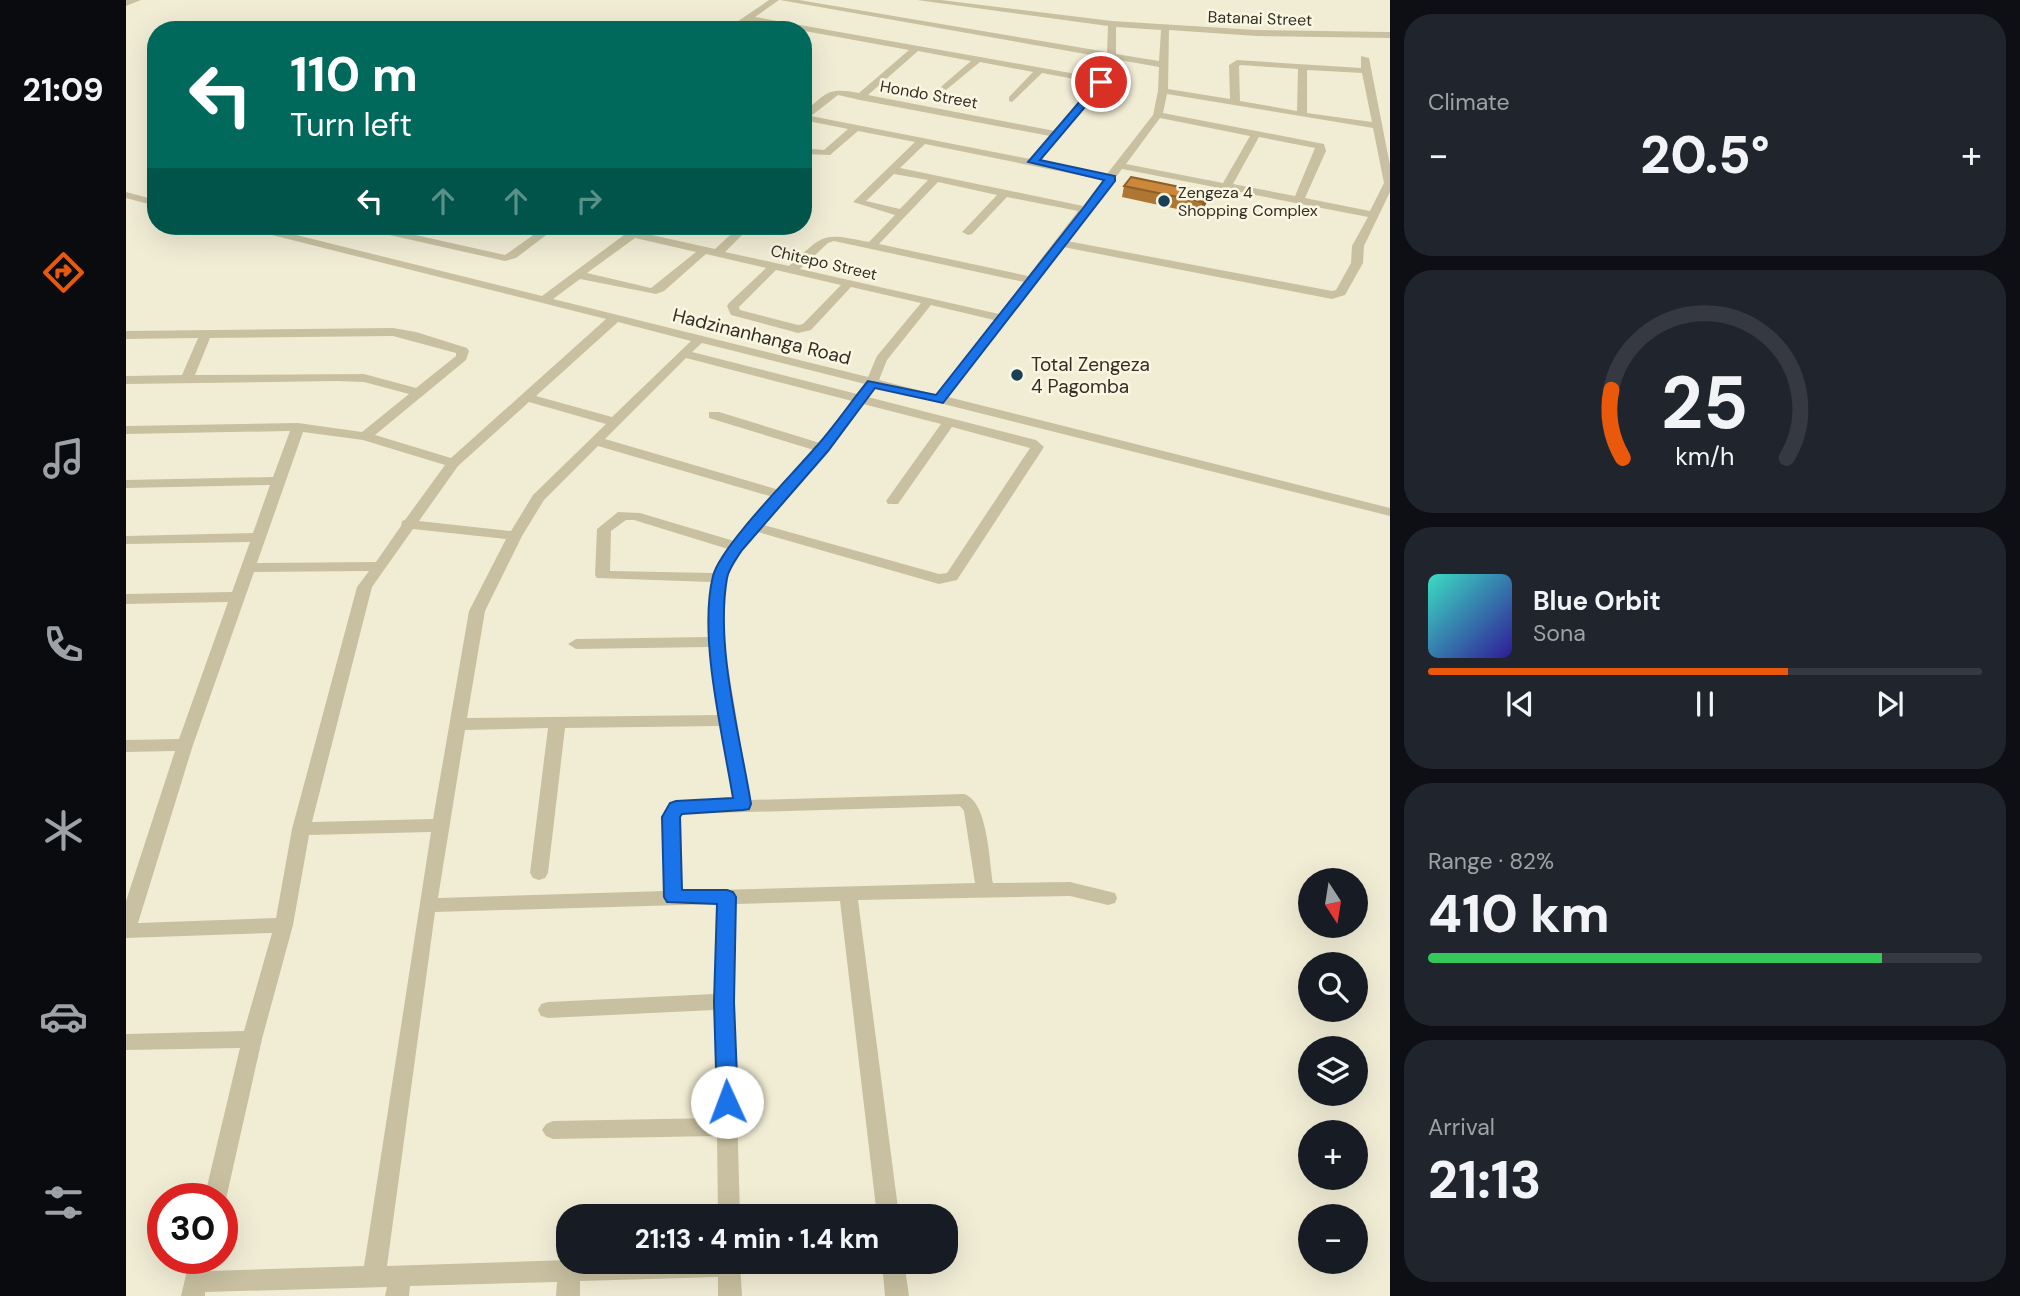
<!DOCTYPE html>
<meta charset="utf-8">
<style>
body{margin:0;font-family:"DM Sans",sans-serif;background:#20242c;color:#f1f3f6;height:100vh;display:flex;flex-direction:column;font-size:26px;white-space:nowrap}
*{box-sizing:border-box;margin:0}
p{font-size:23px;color:#9ea1a6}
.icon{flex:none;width:38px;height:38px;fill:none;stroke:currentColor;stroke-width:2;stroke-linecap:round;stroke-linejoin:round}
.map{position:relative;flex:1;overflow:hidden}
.side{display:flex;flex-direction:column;gap:14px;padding:14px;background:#0d0f14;width:630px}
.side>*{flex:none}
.hud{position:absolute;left:21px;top:21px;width:665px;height:214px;border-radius:28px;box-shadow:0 7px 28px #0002;background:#00695c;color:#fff;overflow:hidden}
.needle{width:46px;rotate:168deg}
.fabs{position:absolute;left:1172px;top:868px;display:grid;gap:14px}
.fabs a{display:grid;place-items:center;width:70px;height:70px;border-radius:50%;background:#171b24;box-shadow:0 7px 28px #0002;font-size:35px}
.speed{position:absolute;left:21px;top:1183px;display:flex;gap:14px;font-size:35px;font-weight:700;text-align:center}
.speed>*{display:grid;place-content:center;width:91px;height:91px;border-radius:50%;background:#171b24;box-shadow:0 7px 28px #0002;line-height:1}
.speed .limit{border:10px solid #d22;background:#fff;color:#111}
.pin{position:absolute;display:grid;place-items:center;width:60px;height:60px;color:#fff;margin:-30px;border:4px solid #fff;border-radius:50%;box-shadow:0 2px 7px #0007}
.me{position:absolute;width:77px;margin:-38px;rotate:358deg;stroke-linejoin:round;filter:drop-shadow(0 0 5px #0008)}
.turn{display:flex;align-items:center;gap:24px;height:147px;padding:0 28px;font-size:32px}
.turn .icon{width:91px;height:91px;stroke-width:2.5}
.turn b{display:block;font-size:49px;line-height:60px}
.lanes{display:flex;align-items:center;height:66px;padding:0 28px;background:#0003;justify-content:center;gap:35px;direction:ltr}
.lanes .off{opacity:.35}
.big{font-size:52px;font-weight:800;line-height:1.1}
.side .widget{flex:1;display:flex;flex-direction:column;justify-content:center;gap:10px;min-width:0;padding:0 24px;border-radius:28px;background:#20242c}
.side .dial{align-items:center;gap:0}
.dial svg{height:182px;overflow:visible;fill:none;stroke:#363941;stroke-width:7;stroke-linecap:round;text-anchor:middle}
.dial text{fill:#f1f3f6;stroke:none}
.song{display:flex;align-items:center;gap:21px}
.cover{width:84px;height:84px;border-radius:10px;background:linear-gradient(135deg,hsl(170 70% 55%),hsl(250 70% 35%))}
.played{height:7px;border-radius:4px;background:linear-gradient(90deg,#ea580c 65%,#363941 65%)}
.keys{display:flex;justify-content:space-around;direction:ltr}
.heat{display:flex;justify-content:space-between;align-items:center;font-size:38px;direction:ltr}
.charge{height:10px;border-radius:5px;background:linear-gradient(90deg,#34c759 82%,#363941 0)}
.trip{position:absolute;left:430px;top:1204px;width:402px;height:70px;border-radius:28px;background:#171b24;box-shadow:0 7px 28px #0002;font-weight:800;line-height:70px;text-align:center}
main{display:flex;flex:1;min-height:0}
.menu{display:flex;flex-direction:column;width:126px;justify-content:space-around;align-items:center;background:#090b0e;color:#9ea1a6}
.menu .icon{width:49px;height:49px}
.menu .active{color:#ea580c}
.menu b{font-size:32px;color:#f1f3f6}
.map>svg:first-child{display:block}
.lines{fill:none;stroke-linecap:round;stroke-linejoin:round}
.minor{fill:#c9c0a1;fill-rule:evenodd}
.wall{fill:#af7532}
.shaded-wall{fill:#8e5f29}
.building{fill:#cb883a;stroke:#8e5f29;stroke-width:2}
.route{fill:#1a73e8;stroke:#114b97;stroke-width:2}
.poi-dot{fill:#194056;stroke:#f9f6e2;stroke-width:2.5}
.labels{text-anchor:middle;stroke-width:5;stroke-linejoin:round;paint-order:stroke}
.far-street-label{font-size:16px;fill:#332e24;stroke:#f9f6e2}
.far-poi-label{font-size:16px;fill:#332e24;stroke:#f9f6e2;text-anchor:start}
.street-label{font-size:19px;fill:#332e24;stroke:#f9f6e2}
.poi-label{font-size:19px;fill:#332e24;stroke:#f9f6e2;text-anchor:start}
</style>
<main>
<nav class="menu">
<b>21:09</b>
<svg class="icon active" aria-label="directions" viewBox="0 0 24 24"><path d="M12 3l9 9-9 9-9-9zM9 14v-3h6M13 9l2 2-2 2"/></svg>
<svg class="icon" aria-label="music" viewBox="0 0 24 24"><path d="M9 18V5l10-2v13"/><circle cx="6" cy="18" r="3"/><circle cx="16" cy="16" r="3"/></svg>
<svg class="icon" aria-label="phone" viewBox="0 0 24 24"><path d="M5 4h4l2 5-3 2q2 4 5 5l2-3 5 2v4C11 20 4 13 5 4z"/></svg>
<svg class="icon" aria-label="climate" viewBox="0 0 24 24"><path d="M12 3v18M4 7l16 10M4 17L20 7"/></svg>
<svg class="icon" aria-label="car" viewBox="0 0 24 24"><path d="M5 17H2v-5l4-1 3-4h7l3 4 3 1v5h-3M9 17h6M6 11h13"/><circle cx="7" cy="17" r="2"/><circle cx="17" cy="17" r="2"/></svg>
<svg class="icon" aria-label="filters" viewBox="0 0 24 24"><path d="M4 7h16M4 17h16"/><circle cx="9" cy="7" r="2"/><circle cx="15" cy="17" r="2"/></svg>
</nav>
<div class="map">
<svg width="1264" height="1296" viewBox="0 0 1264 1296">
<rect width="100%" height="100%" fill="#f1edd5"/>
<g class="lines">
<g class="minor">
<path d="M0,0H15L0,6Z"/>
<path d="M643,0H653L629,17L978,79V85L914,161L981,174L1027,115L1032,91L1033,67L654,0H673L981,52L982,26L791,0H815L986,21L1130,30L1264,32V38L1130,36L1043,30L1042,89L1104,99L1103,65L1111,60L1235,68V56L1243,58L1264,165V192L1238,246L1237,263L1219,295L1206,299L937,247L822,397L1264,508V516L750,387L742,397L910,440L918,447L831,580L813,584L632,532L617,550L600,578L598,642L624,800L838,794C862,801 863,860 867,883L944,882L989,893L991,898L989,903L982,905L944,896L732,900L773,1216H751L714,901L610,904L608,1002L614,1216H592L591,1136L427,1139L420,1136L416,1130L420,1124L427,1121L590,1118L588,1010L422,1018L415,1016L412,1010L415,1004L422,1002L588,994L591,904L309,912L261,1266L443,1260L614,1262L616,1296H592V1277L454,1281V1296H430L431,1282L284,1286L283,1296H259L261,1287L79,1292V1296H55L64,1258H86L84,1271L238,1266L305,832L183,835L167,925L136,1039L100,1199L96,1206V1199H78L114,1048L0,1050V1034L118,1031L146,933L0,938V901L49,751L0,752V740L53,739L102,602L0,604V594L106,592L124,542L0,544V536L127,533L144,485L0,488V480L147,477L164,431L0,434V426L172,423L236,432L283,394L238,382L211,381L0,384V376L56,375L72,338L0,339V331L267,328L290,332L341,348L343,351L340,360L249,435L325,458L480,319L118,228L117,226H134L416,296L498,235L468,228L467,226H485L589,249L614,226H625L599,252L663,266C699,234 694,232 743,242L769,215L727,202L789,142L732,131L704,155L677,154V148L698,150L722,129L677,120V113C701,93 701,87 733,93L783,50L623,21L609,30H599ZM990,27L1035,30L1033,61L990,54ZM792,51L845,61L817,85L815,87L820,90L854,62L907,72L883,97V101L886,102L916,73L970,83L929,131L742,95ZM1115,65L1172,69L1171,111L1114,101L1113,66ZM1181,70L1236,73L1246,122L1181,113ZM1041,94L1247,128L1258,183L1244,211L1179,198L1200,151L1198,144L1037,113ZM712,95L734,100L924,136L904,159L685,116ZM1034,118L1124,136L1097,183L1000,164ZM1133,137L1189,148L1169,196L1107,184ZM799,144L977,180L957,206L774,168ZM996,169L1242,217L1226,246L1225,263L1210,290L1206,291L941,241ZM768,174L802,180L774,209L740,201ZM812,182L871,195L838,230L836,232L842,235L846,234L881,197L952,211L902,276L753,244ZM509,238L570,252L525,288L461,273ZM708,241L898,282L873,314L674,269L702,243ZM580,254L640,268L603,303L601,306L605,315L672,333L681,331L685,330L725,287L795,303L751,356L742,377L427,299L454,279L530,294L538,291ZM650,270L715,285L677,324L672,325L614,310L613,307ZM805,305L868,320L811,395L753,380L761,360ZM492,322L565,341L486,417L410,396ZM267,336L330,353V356L290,388L238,374L69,375L84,338ZM576,343L739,384L731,394L566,352ZM560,358L726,401L694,443L593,412H583V418L688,450L653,490L479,439ZM403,402L480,424L407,495L385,531L293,521L332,466ZM737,404L815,424L760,501L762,504H772L826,427L904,448L821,573L813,574L638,525L702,451ZM177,432L237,440L319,465L279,520L276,521L275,526L250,562L131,563ZM472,446L647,497L608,541L514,513L492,512L471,529L469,575L471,578L585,582L582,637L450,639L442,644L450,649L583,647L593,715L341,718L359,611L396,536L418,500ZM500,520H508L602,549L587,573L484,571L485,531ZM287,529L380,539L343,611L307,819L186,822L246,587ZM243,571L231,587L166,829L150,918L12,923L67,745L128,572ZM595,726L607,800L544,804L536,817L538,891L312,898L339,730L422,728L404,873L407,878L413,880L419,878L422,873L439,728ZM834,806L838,811L849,883L556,891L555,814Z"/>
<path d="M0,192L30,200V206L0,198Z"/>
<path d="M257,226H268L267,230L379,255L420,226H432L390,258L379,261L259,234L254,229Z"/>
<path d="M756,1262H778L783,1296H759Z"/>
</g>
</g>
<path class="wall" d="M998,186L1083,193L1080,204L1074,214L996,197Z"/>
<path class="shaded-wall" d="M1083,193L1080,204L1074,214L1076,202Z"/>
<path class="building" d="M1005,177L1083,193L1076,202L998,186Z"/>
<path class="route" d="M972,80L980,82L914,160L989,176V181L817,403L749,388L702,451L616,550C610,559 603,568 601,578C589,646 614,736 625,804L623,809L617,810L556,814L554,817L556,890H601L607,892L610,897L608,1002L612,1102L609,1108L601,1111L594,1108L591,1102L588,1002L591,904L541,902L538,897L536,817L544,803L550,801L607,798C597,736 572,636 587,576C594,547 666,475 689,448C708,427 724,403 742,381L810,395L958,207L978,180L902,162Z"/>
<g class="poi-dot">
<circle cx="1038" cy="201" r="7"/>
<circle cx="891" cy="375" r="7"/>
</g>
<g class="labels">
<g class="far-street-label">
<text transform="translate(1134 18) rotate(2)" y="6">Batanai Street</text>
<text transform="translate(803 94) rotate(10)" y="6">Hondo Street</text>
<text transform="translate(698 262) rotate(13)" y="6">Chitepo Street</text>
</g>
<g class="far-poi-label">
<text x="1052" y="198">Zengeza 4<tspan x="1052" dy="18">Shopping Complex</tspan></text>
</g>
<g class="street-label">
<text transform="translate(636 336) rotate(14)" y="7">Hadzinanhanga Road</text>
</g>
<g class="poi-label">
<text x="905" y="371">Total Zengeza<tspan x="905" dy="22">4 Pagomba</tspan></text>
</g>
</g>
</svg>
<div class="fabs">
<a><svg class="needle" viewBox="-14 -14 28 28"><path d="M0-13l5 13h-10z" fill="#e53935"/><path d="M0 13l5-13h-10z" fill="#9ea1a6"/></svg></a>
<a><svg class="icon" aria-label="search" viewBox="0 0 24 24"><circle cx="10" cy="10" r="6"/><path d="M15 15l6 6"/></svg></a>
<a><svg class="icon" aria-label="layers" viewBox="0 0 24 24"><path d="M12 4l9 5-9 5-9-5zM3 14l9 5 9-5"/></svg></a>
<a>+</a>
<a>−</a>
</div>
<div class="speed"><div class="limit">30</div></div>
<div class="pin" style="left:975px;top:82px;background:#d93025"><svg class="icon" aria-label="arrive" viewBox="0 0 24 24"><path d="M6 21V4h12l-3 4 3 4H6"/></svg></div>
<svg class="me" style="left:601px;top:1102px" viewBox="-20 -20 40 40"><circle r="19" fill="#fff"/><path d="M0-13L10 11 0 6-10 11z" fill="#1a73e8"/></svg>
<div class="trip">21:13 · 4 min · 1.4 km</div>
<div class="hud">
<div class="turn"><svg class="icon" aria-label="left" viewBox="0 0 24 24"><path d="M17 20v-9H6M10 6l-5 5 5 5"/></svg><div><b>110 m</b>Turn left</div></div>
<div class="lanes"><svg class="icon" aria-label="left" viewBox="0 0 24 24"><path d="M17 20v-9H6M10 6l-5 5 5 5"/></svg><svg class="icon off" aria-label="ahead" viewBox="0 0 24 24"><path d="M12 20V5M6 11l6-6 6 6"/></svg><svg class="icon off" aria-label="ahead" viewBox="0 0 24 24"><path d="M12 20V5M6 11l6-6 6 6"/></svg><svg class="icon off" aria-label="right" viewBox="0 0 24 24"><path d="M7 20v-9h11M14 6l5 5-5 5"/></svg></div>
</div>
</div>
<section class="side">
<div class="widget"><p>Climate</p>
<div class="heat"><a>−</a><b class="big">20.5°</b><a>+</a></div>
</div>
<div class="widget dial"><svg viewBox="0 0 100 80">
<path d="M14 69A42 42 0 1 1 86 69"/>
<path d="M14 69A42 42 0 0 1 9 39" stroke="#ea580c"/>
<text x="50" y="56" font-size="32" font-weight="700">25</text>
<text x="50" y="72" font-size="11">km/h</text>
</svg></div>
<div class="widget">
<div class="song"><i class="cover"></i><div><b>Blue Orbit</b><p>Sona</p></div></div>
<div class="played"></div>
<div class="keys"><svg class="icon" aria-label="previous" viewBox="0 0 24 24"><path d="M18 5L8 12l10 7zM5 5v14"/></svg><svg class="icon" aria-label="pause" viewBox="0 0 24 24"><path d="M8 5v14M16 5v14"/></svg><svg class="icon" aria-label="next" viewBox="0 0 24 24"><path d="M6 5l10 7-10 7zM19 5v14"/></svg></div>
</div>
<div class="widget"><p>Range · 82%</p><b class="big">410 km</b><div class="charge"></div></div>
<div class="widget"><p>Arrival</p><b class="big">21:13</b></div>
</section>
</main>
